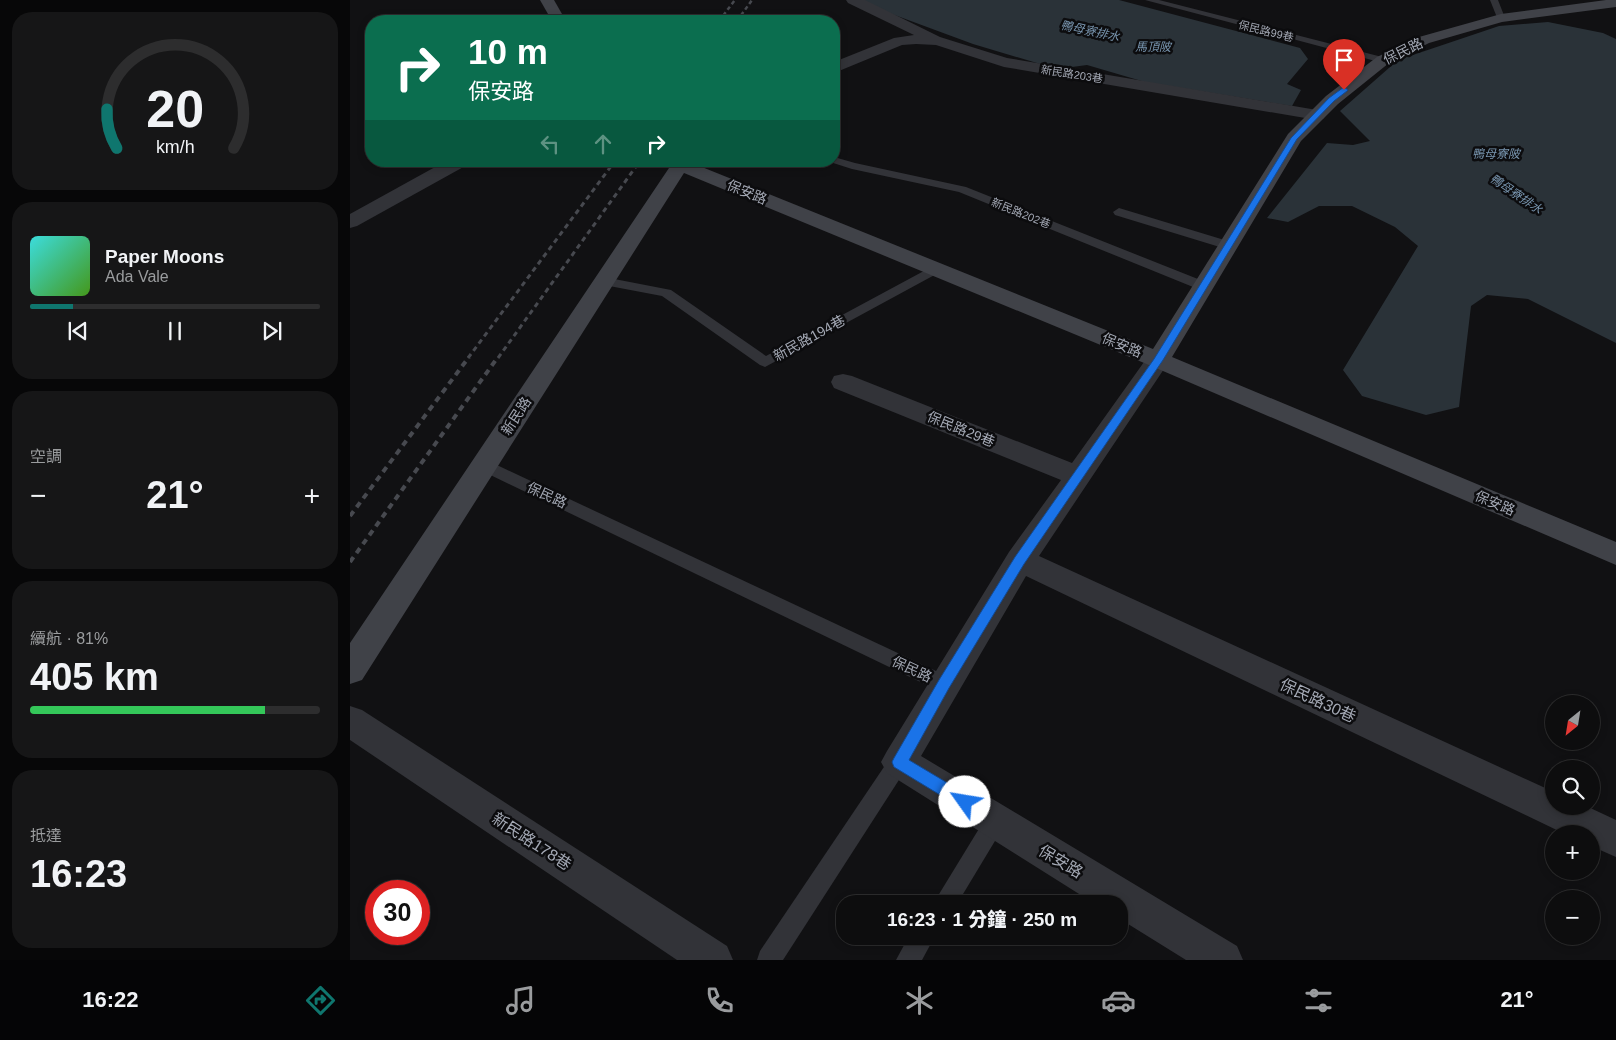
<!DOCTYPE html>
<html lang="zh-TW">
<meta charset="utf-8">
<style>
body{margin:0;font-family:Arial,"Noto Sans TC",sans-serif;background:#161617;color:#f1f3f6;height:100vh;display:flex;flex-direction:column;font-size:19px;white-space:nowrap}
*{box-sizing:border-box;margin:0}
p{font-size:16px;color:#9a9c9e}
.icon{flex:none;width:28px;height:28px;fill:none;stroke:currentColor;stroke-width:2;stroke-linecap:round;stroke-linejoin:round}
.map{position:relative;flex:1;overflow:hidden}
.panel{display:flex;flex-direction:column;gap:12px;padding:12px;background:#070708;width:350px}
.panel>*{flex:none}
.hud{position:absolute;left:15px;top:15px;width:475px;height:152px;border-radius:20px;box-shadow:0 2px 8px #0003,0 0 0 1px #2d2d2e;background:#0b6e4f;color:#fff;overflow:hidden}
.needle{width:32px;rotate:210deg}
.controls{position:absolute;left:1195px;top:695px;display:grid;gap:10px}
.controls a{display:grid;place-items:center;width:55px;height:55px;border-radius:50%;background:#0d0d0e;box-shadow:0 2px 8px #0003,0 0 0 1px #2d2d2e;font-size:25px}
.speed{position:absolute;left:15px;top:880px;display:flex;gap:10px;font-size:25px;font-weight:700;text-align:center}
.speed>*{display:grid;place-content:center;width:65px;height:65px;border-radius:50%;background:#0d0d0e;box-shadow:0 2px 8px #0003,0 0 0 1px #2d2d2e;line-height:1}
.speed .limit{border:8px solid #d22;background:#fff;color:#111}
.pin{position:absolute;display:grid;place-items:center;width:42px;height:42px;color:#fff;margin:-51px -21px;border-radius:50% 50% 50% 0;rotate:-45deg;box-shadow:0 0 5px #0007}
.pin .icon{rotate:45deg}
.me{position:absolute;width:55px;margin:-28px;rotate:302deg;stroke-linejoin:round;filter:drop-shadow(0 0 4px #0008)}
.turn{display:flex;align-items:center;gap:18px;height:105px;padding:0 20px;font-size:22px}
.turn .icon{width:65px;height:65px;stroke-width:2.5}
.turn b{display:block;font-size:35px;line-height:42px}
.lanes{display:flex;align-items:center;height:48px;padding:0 20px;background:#0003;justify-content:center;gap:25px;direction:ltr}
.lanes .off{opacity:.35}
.big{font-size:38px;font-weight:800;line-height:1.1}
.panel .card{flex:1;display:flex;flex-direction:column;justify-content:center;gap:8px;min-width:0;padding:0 18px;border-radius:20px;background:#161617}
.panel .dial{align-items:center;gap:0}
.dial svg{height:130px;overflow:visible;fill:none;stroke:#2d2d2e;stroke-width:7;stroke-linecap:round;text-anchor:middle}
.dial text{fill:#f1f3f6;stroke:none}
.song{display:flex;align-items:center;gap:15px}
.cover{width:60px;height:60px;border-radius:8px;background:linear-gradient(135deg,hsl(180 70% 55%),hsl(100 70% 35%))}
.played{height:5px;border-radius:2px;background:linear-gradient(90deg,#0f766e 15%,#2d2d2e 15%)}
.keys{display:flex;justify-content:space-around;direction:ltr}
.heat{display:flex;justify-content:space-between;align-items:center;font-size:28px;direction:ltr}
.charge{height:8px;border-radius:4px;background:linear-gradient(90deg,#34c759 81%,#2d2d2e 0)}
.trip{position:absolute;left:486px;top:895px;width:292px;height:50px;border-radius:20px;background:#0d0d0e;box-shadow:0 2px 8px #0003,0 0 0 1px #2d2d2e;font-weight:800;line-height:50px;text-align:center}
.menu{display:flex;height:80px;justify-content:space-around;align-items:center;background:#050506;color:#9a9c9e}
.menu .icon{width:35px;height:35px}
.menu .current{color:#0f766e}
.menu b{font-size:22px;color:#f1f3f6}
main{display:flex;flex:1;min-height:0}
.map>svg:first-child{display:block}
.water{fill:#2a3238}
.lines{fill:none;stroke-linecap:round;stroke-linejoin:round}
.lane{fill:#323338;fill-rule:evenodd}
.street{fill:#323338;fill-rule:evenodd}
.secondary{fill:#404248;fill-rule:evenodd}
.rail-far2{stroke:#47494f;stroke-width:2.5;stroke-dasharray:4 3;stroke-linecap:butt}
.rail-far1{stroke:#47494f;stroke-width:3;stroke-dasharray:5 4;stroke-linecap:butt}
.rail{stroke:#47494f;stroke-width:4;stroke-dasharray:6 5;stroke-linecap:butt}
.route{fill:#1a73e8;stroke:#114b97}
.labels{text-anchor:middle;stroke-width:5;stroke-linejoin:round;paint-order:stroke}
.far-street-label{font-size:11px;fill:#a3a8b4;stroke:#0c0c0e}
.far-water-label{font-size:12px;font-style:italic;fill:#7996b0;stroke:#0c0c0e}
.street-label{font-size:14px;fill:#a3a8b4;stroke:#0c0c0e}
.near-street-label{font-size:16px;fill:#a3a8b4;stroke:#0c0c0e}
</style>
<main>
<section class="panel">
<div class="card dial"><svg viewBox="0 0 100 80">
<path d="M14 69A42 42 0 1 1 86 69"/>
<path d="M14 69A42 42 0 0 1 8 45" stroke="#0f766e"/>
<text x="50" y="56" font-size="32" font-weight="700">20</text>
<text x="50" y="72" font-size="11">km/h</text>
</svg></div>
<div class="card">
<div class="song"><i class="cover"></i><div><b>Paper Moons</b><p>Ada Vale</p></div></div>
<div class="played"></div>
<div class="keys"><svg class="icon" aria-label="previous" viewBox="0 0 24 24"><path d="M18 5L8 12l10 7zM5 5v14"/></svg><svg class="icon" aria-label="pause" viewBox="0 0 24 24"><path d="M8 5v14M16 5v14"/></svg><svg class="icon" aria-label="next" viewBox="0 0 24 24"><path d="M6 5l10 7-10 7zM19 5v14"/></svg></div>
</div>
<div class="card"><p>空調</p>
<div class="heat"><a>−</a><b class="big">21°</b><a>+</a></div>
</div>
<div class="card"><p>續航 · 81%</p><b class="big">405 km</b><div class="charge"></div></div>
<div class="card"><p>抵達</p><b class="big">16:23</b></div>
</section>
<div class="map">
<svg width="1266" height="960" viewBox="0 0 1266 960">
<rect width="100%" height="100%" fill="#111113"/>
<g class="water">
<path d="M504,0H769L950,48L958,59L937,84L951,90L942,106L795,82L737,65L707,69L623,44Z"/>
<path d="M1198,22L1253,33L1266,39V343L1178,299L1137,295L1121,306L1109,407L1076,415L1012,396L993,370L1068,246L1045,227L1002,206H969L938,222L917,218L977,143L1003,145L1020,141L990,111L1048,60L1149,26Z"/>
</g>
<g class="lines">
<g class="lane">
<path d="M795,0H809L1036,58L1038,60L1033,63Z"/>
<path d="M1140,0H1148L1155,18L1154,20H1148Z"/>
<path d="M484,157L505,163L616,187L858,283L860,286L853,290L848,289L609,192L502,169L480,162L484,161Z"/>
<path d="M769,208L881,242L883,245L881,248H873L765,215L763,212Z"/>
<path d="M585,265L591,269L590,272L415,367L410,365L312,296L254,285L247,281L254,277L321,290L416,356Z"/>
<path d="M134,459L601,678L604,684L601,690L594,692L587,690L128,469L126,465L128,461Z"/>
<path d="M549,752L556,755L559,762L556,769L433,960H407L410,951L542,755Z"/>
<path d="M646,810L654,814L657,821L607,904H583L638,814Z"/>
<path d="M559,936H585L572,960H546Z"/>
</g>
<g class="street">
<path d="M496,0H515L590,37L657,58L967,110L973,111L976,115L973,119L967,120L654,67L586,45L566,44L552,45L484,73V62L544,38L564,35L498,3Z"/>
<path d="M96,161H119L117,165L7,226L0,228V214Z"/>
<path d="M808,352L817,355L820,360L689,556L1204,792V806H1236L1266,820V857L1241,846V834H1215L676,576L571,756L887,946L893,960H836L770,919V904H745L537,773L531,762L537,751L659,552L711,480L484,388L481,382L484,376L493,374L502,376L722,463L799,355Z"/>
<path d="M0,706L12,710L377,946L383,960H327L0,740Z"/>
</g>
<g class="secondary">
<path d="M190,0H204L216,21H202Z"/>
<path d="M1256,0H1266V7L1152,22L1079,43L1039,63L988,104L951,141L822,357L1266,542V565L799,365L334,173L12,680L0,684V643L321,165L319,161H337L803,349L938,134L976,96L1027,57L1069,37L1151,14Z"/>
</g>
<g class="rail-far2">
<path d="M369,21L385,0"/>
<path d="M387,21L402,0"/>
</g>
<g class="rail-far1">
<path d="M118,358L265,161"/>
<path d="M148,358L290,161"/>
</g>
<g class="rail">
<path d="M0,516L119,357"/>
<path d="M0,562L148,357"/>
</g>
</g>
<path class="route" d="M994,87L998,90L997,91L984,101L947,139L813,360L674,564L599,688L559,760L621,797L623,802L621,807L615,810L610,807L544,767L542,762L544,758L589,680L665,557L804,359L941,138L979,98Z"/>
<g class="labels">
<g class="far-street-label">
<text transform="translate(916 31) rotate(14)" y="4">保民路99巷</text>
<text transform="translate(722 74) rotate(9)" y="4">新民路203巷</text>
<text transform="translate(671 213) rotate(22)" y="4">新民路202巷</text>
</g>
<g class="far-water-label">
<text transform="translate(740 31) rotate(12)" y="4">鴨母寮排水</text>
<text x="803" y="51">馬頂陂</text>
<text x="1146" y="158">鴨母寮陂</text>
<text transform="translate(1166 194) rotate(34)" y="4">鴨母寮排水</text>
</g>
<g class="street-label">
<text transform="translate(1053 51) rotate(-26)" y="5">保民路</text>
<text transform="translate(397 192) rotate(22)" y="5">保安路</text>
<text transform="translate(459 338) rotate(-29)" y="5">新民路194巷</text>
<text transform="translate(772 345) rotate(22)" y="5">保安路</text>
<text transform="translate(166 416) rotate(-57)" y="5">新民路</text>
<text transform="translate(611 429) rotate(22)" y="5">保民路29巷</text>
<text transform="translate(197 495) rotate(25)" y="5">保民路</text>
<text transform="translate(1145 503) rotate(23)" y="5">保安路</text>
<text transform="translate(562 669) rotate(25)" y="5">保民路</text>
</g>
<g class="near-street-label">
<text transform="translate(968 700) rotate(25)" y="6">保民路30巷</text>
<text transform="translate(182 841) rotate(33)" y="6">新民路178巷</text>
<text transform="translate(711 861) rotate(31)" y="6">保安路</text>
</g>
</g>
</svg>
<div class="controls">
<a><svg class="needle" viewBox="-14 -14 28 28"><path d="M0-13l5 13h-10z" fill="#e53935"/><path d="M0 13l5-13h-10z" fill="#9a9c9e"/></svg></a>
<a><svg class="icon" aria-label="search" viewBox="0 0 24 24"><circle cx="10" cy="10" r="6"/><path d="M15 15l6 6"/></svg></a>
<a>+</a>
<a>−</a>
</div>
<div class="speed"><div class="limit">30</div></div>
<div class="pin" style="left:994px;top:90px;background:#d93025"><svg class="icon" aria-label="arrive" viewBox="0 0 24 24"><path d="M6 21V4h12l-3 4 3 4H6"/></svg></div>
<svg class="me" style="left:615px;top:802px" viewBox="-20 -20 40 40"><circle r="19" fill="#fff"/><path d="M0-13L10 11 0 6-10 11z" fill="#1a73e8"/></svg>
<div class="trip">16:23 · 1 分鐘 · 250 m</div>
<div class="hud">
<div class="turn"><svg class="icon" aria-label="right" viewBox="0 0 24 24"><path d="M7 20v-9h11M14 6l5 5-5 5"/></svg><div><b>10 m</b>保安路</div></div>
<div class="lanes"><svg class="icon off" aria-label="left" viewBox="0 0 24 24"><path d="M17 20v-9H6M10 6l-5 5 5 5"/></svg><svg class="icon off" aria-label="ahead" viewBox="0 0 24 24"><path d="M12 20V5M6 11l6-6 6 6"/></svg><svg class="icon" aria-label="right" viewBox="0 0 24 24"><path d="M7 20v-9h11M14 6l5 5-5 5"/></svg></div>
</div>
</div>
</main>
<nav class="menu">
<b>16:22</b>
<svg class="icon current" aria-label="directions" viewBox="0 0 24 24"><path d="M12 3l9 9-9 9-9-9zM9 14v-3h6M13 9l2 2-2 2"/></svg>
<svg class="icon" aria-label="music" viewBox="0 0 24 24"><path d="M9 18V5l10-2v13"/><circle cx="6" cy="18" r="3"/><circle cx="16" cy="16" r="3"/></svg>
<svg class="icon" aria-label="phone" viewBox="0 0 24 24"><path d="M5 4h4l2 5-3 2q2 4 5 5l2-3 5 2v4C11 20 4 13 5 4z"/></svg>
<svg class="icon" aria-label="climate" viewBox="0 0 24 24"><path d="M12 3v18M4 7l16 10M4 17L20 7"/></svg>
<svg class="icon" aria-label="car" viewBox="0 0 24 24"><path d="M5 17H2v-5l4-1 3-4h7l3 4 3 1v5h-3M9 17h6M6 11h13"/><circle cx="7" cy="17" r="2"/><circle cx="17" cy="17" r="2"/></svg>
<svg class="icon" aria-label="filters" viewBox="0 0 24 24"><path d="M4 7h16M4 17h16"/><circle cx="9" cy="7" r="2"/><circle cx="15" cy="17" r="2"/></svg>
<b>21°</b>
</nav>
